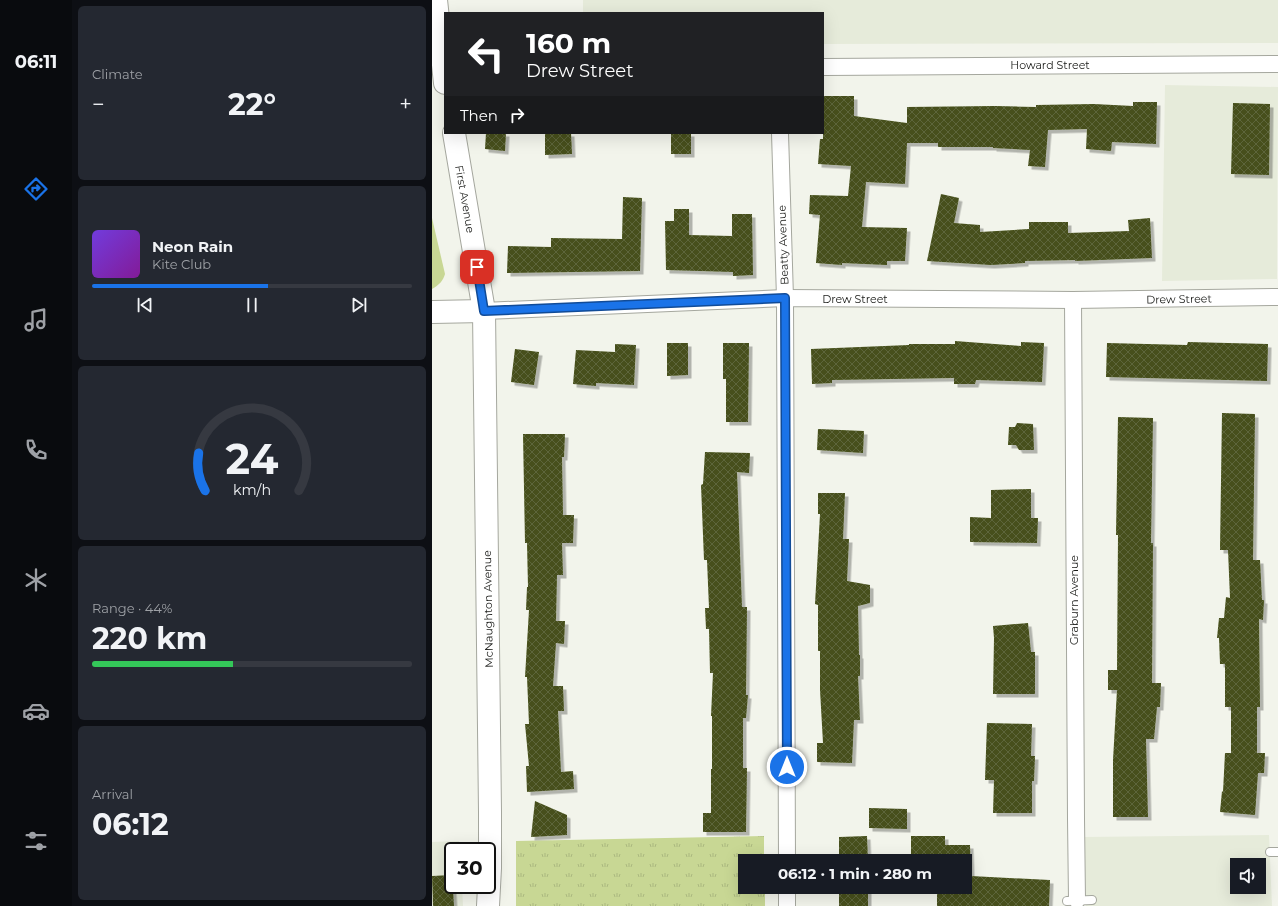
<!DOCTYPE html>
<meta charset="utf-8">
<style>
body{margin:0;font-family:Montserrat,sans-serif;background:#242831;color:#f1f3f6;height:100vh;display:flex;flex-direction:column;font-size:15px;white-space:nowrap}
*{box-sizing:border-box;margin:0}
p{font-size:13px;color:#9ea1a6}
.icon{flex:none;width:22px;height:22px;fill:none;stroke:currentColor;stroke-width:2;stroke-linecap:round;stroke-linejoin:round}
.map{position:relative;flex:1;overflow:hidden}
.details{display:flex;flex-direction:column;gap:6px;padding:6px;background:#0d0f14;width:360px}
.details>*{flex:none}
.hud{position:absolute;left:12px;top:12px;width:380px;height:122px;border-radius:0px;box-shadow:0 4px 16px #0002;background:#202124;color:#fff;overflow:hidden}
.buttons{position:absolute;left:798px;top:858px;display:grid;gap:8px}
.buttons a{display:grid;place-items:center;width:36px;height:36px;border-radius:0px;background:#171b24;box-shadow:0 4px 16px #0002;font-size:20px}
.speed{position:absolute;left:12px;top:842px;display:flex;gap:8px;font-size:20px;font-weight:700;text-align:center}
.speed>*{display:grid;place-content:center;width:52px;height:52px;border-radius:50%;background:#171b24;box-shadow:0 4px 16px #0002;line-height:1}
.speed .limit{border:2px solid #111;border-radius:6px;background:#fff;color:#111}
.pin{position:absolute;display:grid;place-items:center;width:34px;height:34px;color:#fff;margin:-17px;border-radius:8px;box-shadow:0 2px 6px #0006}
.me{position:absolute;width:44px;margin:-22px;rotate:0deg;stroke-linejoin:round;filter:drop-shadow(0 0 3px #0008)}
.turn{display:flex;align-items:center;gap:14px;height:84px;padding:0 16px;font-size:18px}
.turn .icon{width:52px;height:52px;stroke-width:2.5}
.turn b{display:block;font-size:28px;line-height:34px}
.then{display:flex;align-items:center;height:38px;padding:0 16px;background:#0003;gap:8px;font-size:15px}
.big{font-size:30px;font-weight:700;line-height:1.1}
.details .card{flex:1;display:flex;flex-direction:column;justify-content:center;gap:6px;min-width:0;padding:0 14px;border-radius:6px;background:#242831}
.details .dial{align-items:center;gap:0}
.dial svg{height:104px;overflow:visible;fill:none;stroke:#363941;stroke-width:7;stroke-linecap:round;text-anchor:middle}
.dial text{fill:#f1f3f6;stroke:none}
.song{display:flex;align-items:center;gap:12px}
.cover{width:48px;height:48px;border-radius:6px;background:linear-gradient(135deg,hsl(260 70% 55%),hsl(290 70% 35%))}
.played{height:4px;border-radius:2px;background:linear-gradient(90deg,#1a73e8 55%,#363941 55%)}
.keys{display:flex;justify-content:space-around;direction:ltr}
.heat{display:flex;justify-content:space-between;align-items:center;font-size:22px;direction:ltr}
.charge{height:6px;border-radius:3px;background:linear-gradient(90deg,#34c759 44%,#363941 0)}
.trip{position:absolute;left:306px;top:854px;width:234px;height:40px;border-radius:0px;background:#171b24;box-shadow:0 4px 16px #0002;font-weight:700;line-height:40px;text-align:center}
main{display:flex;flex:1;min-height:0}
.tab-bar{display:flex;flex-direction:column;width:72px;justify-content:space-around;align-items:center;background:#090b0e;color:#9ea1a6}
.tab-bar .icon{width:28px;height:28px}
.tab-bar .current{color:#1a73e8}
.tab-bar b{font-size:18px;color:#f1f3f6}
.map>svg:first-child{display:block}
.built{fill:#e6ebda;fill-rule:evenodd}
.grass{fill:url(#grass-tufts)}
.park{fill:#c8d794}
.building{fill:url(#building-cross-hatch);filter:url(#shadow)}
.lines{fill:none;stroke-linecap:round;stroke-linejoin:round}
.lane-casing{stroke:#a5a79e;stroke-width:10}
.street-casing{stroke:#a5a79e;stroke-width:18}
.secondary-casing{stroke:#a5a79e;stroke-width:24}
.lane{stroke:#fff;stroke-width:8}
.street{stroke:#fff;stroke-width:16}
.secondary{stroke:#fff;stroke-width:22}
.route-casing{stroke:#114b97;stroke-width:10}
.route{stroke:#1a73e8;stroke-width:7}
.labels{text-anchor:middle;stroke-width:4;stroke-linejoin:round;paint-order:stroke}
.street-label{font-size:11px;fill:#1a1b18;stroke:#fff}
</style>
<main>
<nav class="tab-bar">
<b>06:11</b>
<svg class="icon current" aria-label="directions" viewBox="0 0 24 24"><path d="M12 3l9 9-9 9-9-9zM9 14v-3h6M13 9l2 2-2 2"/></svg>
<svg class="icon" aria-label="music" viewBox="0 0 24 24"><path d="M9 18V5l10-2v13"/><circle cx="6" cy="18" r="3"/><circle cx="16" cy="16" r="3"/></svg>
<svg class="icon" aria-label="phone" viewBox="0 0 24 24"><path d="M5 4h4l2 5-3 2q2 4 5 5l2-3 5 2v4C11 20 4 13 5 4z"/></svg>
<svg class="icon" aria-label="climate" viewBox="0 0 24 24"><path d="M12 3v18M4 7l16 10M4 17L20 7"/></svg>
<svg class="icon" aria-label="car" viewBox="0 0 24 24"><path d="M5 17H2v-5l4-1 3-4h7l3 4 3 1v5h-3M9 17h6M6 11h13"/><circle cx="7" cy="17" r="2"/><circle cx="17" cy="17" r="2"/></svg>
<svg class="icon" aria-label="filters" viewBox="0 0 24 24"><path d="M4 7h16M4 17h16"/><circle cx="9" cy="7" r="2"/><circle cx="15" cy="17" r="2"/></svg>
</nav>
<section class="details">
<div class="card"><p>Climate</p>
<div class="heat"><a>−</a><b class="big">22°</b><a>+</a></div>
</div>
<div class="card">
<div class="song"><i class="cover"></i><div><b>Neon Rain</b><p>Kite Club</p></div></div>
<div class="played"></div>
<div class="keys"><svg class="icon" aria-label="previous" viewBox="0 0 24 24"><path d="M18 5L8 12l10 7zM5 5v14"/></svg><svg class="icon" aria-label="pause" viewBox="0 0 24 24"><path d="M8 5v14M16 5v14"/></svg><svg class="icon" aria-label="next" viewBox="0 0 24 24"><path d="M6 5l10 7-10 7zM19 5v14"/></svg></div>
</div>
<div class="card dial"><svg viewBox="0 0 100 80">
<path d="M14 69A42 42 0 1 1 86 69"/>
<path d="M14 69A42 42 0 0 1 9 40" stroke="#1a73e8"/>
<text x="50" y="56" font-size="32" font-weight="700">24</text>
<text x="50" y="72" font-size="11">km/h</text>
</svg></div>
<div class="card"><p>Range · 44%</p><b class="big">220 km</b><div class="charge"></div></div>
<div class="card"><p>Arrival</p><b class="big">06:12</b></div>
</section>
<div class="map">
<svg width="846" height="906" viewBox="0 0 846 906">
<defs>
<pattern id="grass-tufts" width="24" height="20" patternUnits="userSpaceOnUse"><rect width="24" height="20" fill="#c8d794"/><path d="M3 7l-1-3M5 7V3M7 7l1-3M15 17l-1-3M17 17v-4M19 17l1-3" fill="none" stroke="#abb87f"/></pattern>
<pattern id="building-cross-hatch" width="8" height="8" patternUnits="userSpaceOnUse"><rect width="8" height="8" fill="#46501a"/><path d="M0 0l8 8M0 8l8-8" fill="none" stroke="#5d653a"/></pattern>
<filter id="shadow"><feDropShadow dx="3.5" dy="3.5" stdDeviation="0" flood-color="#0004"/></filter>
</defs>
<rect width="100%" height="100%" fill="#f2f4eb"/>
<g class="built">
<path d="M151,0H846V43L391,44V13H151Z"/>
<path d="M733,85L846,87L845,279L730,281Z"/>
<path d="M837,835L840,906H654L652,837ZM805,865H827V887H805Z"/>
<path d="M27,841L28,851H21V885H30L31,906H0V842Z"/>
</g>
<path class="grass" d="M332,836V861H313V887H333V906H84V841Z"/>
<path class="park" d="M0,218L13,274C11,281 7,285 0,289Z"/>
<g class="building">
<path d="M391,96H422V116L475,123V107L563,106L604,107V105L662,104L701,106V102H725L724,144L680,142L679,151L654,149L655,129L616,130L613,167L596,166L598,150L561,148V147H506V143H475L473,184L434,182L430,227L475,228L473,261H455V265L410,263V265L384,263L388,215L377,214L378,195L416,196L419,166L386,164L388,139H391Z"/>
<path d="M801,103L838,104L837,175L799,174Z"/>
<path d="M54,133H74L73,151L53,149Z"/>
<path d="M113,133H139L140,154L113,155Z"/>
<rect x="239" y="133" width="20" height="21"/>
<path d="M509,194L527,198L522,223L548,225V232L597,229V222H636V233L697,231L696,220L718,218L720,258L643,261V260L593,261V263L559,265L495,261Z"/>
<path d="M191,197L210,198L208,271L75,273L76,246L119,247V238L190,239Z"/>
<path d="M242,209H257V235L300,236V214H320L321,275L301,276V272L234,270L233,221H242Z"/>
<path d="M523,341L589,346V342L612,343L610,382L544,380L543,384H522V378L400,380V383L380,384L379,349L477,345V344H523Z"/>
<path d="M756,342L836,344L835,381L674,377L675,343L755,345Z"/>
<path d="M235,343H256V375L235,376Z"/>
<path d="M291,343H317L316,422H294V379H291Z"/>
<path d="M183,344L204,345L202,385L164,383V386L141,384L144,350L183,352Z"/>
<path d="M83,349L107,352L102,385L79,382Z"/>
<path d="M790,413L823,414L821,560H828L830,600H832L831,620L827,619L828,707H825V753H833L832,773H826L823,815L788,812L790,791L791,792L793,753H799V707H793V664H788L787,638H785L787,618H792L794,597L798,598L796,550H788Z"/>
<path d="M686,417L721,418L719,543H721L720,683H729L728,707H725L722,739H714L716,817H681V760L685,690H676V670H685L686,535H684Z"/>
<path d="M585,423L601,424L602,450H587L584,445H576L577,427H583Z"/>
<path d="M386,429L432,431L431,453L385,450Z"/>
<path d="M91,434H133L132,457H130L131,515H142L141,543H130L131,575H125L124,621H133L132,644L124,643L121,686H131L132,711H126L129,772L141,771L142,789L95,792L94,766H97L93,724H97L95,677H93L97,610H94L95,587H96L95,543H93Z"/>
<path d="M273,452L318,453L317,473L305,472L310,607H315L314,695H316L314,718H311V768H315L314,832H271V813H279V769H280V716H279L281,673H278L277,629H274L273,608H277L275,560H272L269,485L271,484Z"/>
<path d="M599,489V518H606L605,543L538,542V517L559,518V490Z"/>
<path d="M386,493H413L411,539H417L415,581L438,585V603L426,606L427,655H428V676H426L428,720H422L420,763L385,762V743H391L388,690V651H386V605L383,604L388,514H386Z"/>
<path d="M596,623L599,652H603V694H561L562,638L561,626Z"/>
<path d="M555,723L600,724L599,756H603L602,781H600V813H561L562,780H553Z"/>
<path d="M103,801L135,815V835L99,837Z"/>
<path d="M437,808L475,809V829L437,828Z"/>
<path d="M435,836L436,861H407V837Z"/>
<path d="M479,836H513V845H538L539,876L618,880L617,906H505V887H533V861H479Z"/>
<path d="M20,875L22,906H1L0,876Z"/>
<rect x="407" y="887" width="29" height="19"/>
</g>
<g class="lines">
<defs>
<g id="lane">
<path d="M838,852H846"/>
<path d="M635,901L660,900"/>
</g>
<g id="street">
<path d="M391,67L846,64"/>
<path d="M348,133L353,298L355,861"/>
<path d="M641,300L644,819L645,900"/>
<path d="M52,311L353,298L641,300L846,297"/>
<path d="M355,887V906"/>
</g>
<g id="secondary">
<path d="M4,0L13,83"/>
<path d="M22,133L52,311L58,812V868L56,906"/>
<path d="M0,312L52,311"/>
</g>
</defs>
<use href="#lane" class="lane-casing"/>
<use href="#street" class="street-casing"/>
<use href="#secondary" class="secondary-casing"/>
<use href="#lane" class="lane"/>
<use href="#street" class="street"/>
<use href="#secondary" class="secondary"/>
</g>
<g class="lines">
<defs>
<path id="route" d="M45,267L52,311L353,298L355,767"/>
</defs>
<use href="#route" class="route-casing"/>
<use href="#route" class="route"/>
</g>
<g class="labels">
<g class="street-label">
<text x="618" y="69">Howard Street</text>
<text transform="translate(33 199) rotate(80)" y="4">First Avenue</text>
<text transform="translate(351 245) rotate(-92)" y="4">Beatty Avenue</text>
<text x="423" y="303">Drew Street</text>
<text transform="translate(747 299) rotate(-1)" y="4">Drew Street</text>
<text transform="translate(642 600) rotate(-90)" y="4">Graburn Avenue</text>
<text transform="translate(56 609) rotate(-91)" y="4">McNaughton Avenue</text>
</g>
</g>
</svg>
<div class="buttons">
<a><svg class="icon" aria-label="sound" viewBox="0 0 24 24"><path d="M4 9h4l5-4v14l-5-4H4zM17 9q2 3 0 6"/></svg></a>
</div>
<div class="speed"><div class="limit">30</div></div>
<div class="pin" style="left:45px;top:267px;background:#d93025"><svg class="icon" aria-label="arrive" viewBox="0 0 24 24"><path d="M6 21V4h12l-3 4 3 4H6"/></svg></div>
<svg class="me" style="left:355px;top:767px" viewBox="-20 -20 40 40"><circle r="17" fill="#1a73e8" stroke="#fff" stroke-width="3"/><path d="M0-11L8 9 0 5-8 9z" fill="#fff"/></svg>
<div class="trip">06:12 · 1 min · 280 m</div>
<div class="hud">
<div class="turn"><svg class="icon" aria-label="left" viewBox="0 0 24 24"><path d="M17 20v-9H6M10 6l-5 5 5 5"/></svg><div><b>160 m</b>Drew Street</div></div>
<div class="then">Then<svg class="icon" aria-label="right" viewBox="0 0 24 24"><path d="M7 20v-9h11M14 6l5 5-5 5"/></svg></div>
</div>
</div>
</main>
